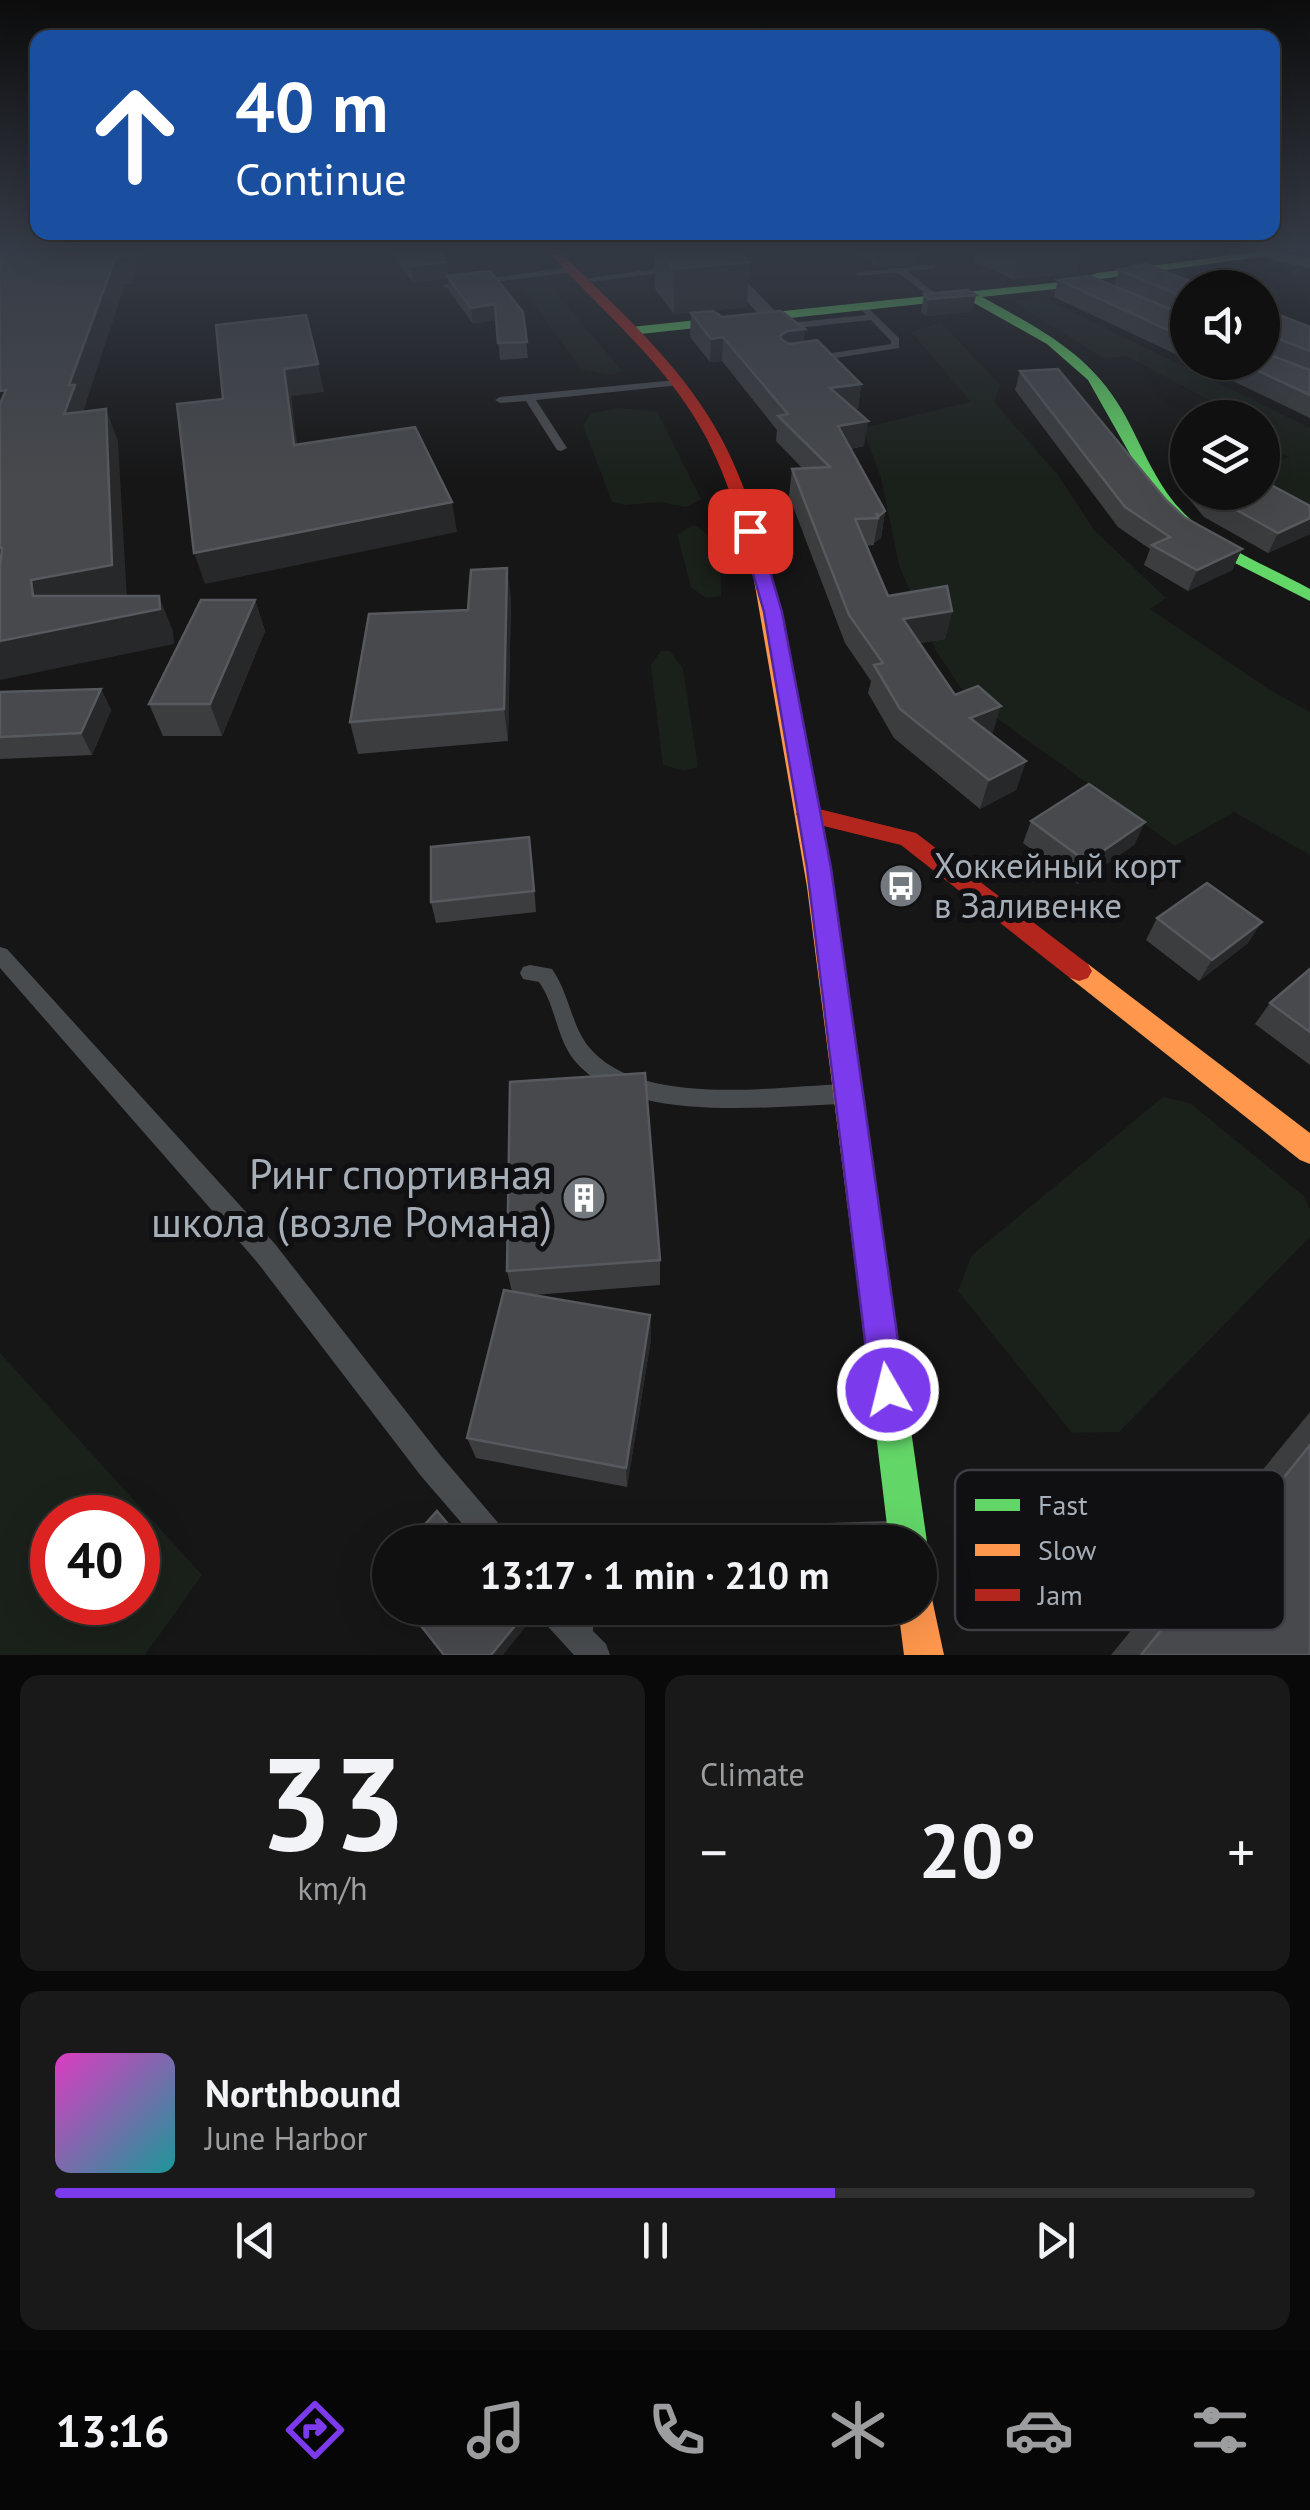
<!DOCTYPE html>
<meta charset="utf-8">
<style>
body{margin:0;font-family:"PT Sans",sans-serif;background:#191919;color:#f1f3f6;height:100vh;display:flex;flex-direction:column;font-size:38px;white-space:nowrap}
*{box-sizing:border-box;margin:0}
p{font-size:32px;color:#9c9d9f}
.icon{flex:none;width:55px;height:55px;fill:none;stroke:currentColor;stroke-width:2;stroke-linecap:round;stroke-linejoin:round}
.map{position:relative;height:1655px;overflow:hidden}
.side{display:flex;flex-direction:column;gap:20px;padding:20px;background:#090909;flex:1}
.side>*{flex:none}
.hud{position:absolute;left:30px;top:30px;width:1250px;height:210px;border-radius:20px;box-shadow:0 10px 40px #0002,0 0 0 2px #303030;background:#1a4fa0;color:#fff;overflow:hidden}
.tools{position:absolute;left:1170px;top:270px;display:grid;gap:20px}
.tools a{display:grid;place-items:center;width:110px;height:110px;border-radius:50%;background:#101010;box-shadow:0 10px 40px #0002,0 0 0 2px #303030;font-size:50px}
.speed{position:absolute;left:30px;top:1495px;display:flex;gap:20px;font-size:50px;font-weight:700;text-align:center}
.speed>*{display:grid;place-content:center;width:130px;height:130px;border-radius:50%;background:#101010;box-shadow:0 10px 40px #0002,0 0 0 2px #303030;line-height:1}
.speed .limit{border:15px solid #d22;background:#fff;color:#111}
.pin{position:absolute;display:grid;place-items:center;width:85px;height:85px;color:#fff;margin:-42px;border-radius:20px;box-shadow:0 5px 15px #0006}
.me{position:absolute;width:110px;margin:-55px;rotate:352deg;stroke-linejoin:round;filter:drop-shadow(0 0 8px #0008)}
.turn{display:flex;align-items:center;gap:35px;height:210px;padding:0 40px;font-size:45px}
.turn .icon{width:130px;height:130px;stroke-width:2.5}
.turn b{display:block;font-size:70px;line-height:85px}
.big{font-size:75px;font-weight:800;line-height:1.1}
.side .tile{flex:1;display:flex;flex-direction:column;justify-content:center;gap:15px;min-width:0;padding:0 35px;border-radius:20px;background:#191919}
.side .dial{align-items:center;gap:0}
.dial b{font-size:130px;line-height:1}
.song{display:flex;align-items:center;gap:30px}
.cover{width:120px;height:120px;border-radius:15px;background:linear-gradient(135deg,hsl(310 70% 55%),hsl(180 70% 35%))}
.played{height:10px;border-radius:5px;background:linear-gradient(90deg,#7c3aed 65%,#303030 65%)}
.keys{display:flex;justify-content:space-around;direction:ltr}
.heat{display:flex;justify-content:space-between;align-items:center;font-size:55px;direction:ltr}
.side .tiles{flex:1;display:grid;gap:20px;grid-template-columns:1fr 1fr}
.tile:last-child{grid-column:span 2}
.trip{position:absolute;left:372px;top:1525px;width:565px;height:100px;border-radius:50px;background:#101010;box-shadow:0 10px 40px #0002,0 0 0 2px #303030;font-weight:800;line-height:100px;text-align:center}
.dock{display:flex;height:160px;justify-content:space-around;align-items:center;background:#060606;color:#9c9d9f}
.dock .icon{width:70px;height:70px}
.dock .active{color:#7c3aed}
.dock b{font-size:45px;color:#f1f3f6}
.map>svg:first-child{display:block}
.green{fill:#1a201a;fill-rule:evenodd}
.lines{fill:none;stroke-linecap:round;stroke-linejoin:round}
.lane{fill:#494c4f;fill-rule:evenodd}
.street{fill:#494c4f;fill-rule:evenodd}
.fast{fill:#63d668;fill-rule:evenodd}
.slow{fill:#ff974d;fill-rule:evenodd}
.jam{fill:#b3261e;fill-rule:evenodd}
.wall{fill:#3b3d3f}
.shaded-wall{fill:#272829}
.building{fill:#47494c;stroke:#56595d;stroke-width:2.5}
.route{fill:#7c3aed;stroke:#51269a;stroke-width:2.5}
.labels{text-anchor:middle;stroke-width:10;stroke-linejoin:round;paint-order:stroke}
.poi-label{font-size:35px;fill:#a6aeb8;stroke:#101012;text-anchor:start}
.near-poi-label{font-size:42px;fill:#a6aeb8;stroke:#101012;text-anchor:end}
.key{fill:#101012;stroke:#3d3f44;stroke-width:2.5}
.key-label{font-size:28px;fill:#a6aeb8}
</style>
<div class="map">
<svg width="1310" height="1655" viewBox="0 0 1310 1655">
<rect width="100%" height="100%" fill="#161616"/>
<g class="green">
<path d="M548,283L622,371L610,375L581,369L522,288Z"/>
<path d="M1040,296L1310,428V519L1262,492L1263,468L1289,457L1263,443L1262,418L1215,417L1196,407L1211,401L1126,356L1105,359L1013,302Z"/>
<path d="M941,322L1000,385L994,402L1058,475L1094,530L1166,598L1150,609L1270,690L1310,712V855L1234,812L1175,846L967,697L936,651L899,565L881,478L863,428L971,402L911,332Z"/>
<path d="M620,408L657,412L701,499L686,507L659,502L625,505L612,502L583,425L592,413Z"/>
<path d="M694,525C723,541 721,566 721,596L706,598L691,587L677,534Z"/>
<path d="M661,651H670L683,669L698,767L684,771L663,765L651,665Z"/>
<path d="M1163,1097L1190,1103L1304,1196L1310,1209V1237L1119,1432L1072,1433L958,1291L972,1255Z"/>
<path d="M0,1353L202,1575L145,1655H0ZM52,1518H138V1602H52Z"/>
</g>
<g class="lines">
<g class="lane">
<path d="M1276,248H1292L1263,257L1259,254Z"/>
<path d="M936,264L933,269L907,271L941,298V302L938,303L897,272L859,276L855,273Z"/>
<path d="M674,266L677,271L581,283L577,280Z"/>
<path d="M571,267L574,272L446,288L442,285Z"/>
<path d="M864,304L899,338V348L810,362L805,359L806,357L891,344V341L871,320L780,330L775,327L780,324L866,315L859,307Z"/>
<path d="M676,380L680,381V385L536,400L567,448L561,451L557,450L526,401L500,403L495,400L500,397Z"/>
<path d="M0,947L7,949L275,1244L441,1456L506,1532L510,1542H478L421,1476L257,1262L0,968Z"/>
<path d="M530,965L552,969C569,993 571,1024 588,1046C637,1108 773,1087 843,1084L851,1087L854,1094L851,1101L843,1104C768,1106 627,1125 574,1060C556,1037 556,1006 539,982L523,979L520,973L523,967Z"/>
<path d="M893,1521L903,1525L907,1535L904,1542H649L653,1532L663,1528Z"/>
<path d="M537,1608H594L593,1631L606,1644L610,1655H574L541,1619Z"/>
</g>
<g class="street">
<path d="M697,248H714L777,313V321H765Z"/>
<path d="M1263,249L1310,258V268L1257,257L1255,254Z"/>
</g>
<g class="fast">
<path d="M1263,251L1267,256L1100,279L1083,286L982,297C1038,328 1089,353 1122,410C1141,443 1154,481 1180,509C1214,546 1267,565 1310,589V601L1231,561L1178,525L1153,495L1088,380L1047,344L967,299L631,335L625,331L631,327L1080,280L1097,273Z"/>
<path d="M885,1350L897,1355L902,1367L927,1542L920,1556V1542H889L868,1367L873,1355Z"/>
</g>
<g class="slow">
<path d="M763,575L772,580L831,887L902,1367L897,1379L885,1384L873,1379L868,1367L807,887L754,580Z"/>
<path d="M1079,961L1088,964L1310,1133V1164L1300,1160L1070,978L1066,971L1070,964Z"/>
<path d="M920,1590L931,1594L944,1655H904L898,1608H920Z"/>
</g>
<g class="jam">
<path d="M545,248H556C609,301 667,351 707,414C740,465 757,523 772,580L769,584L763,585L754,580C741,523 725,465 693,415C653,351 594,304 545,248Z"/>
<path d="M807,806L916,833L1088,964L1092,971L1088,978L1079,981L1070,978L901,845L799,820L796,814L799,808Z"/>
</g>
</g>
<g class="wall">
<path d="M393,248H438L446,262L448,276L523,312L528,358L500,360L496,320L473,324L449,291L448,278L413,283L394,256Z"/>
<path d="M655,248H736L749,262L747,307L674,314L655,289Z"/>
<path d="M863,248H919L916,262L875,267L862,255Z"/>
<path d="M976,248H1083L1077,272L1013,279L973,261Z"/>
<path d="M1119,270L1188,288V360L1054,297L1058,280L1114,287Z"/>
<path d="M924,294L972,312L926,316L921,312Z"/>
<path d="M1262,308L1310,327V418L1193,362H1262Z"/>
<path d="M691,313L722,317L804,342L861,384L858,409H855L864,446L851,449L885,511L881,538L874,543V545L866,546L888,596L952,611L945,639L920,643L955,695L992,735L1026,761L1016,790L980,809L894,738L868,693L871,681L845,643L789,496L792,469H803L776,441L777,430L722,361L710,362L690,337Z"/>
<path d="M1020,371L1184,517L1242,549L1232,570L1188,591L1144,565L1150,549L1118,527L1015,390Z"/>
<path d="M1187,468L1188,492H1262L1310,506V534L1268,553L1204,517L1180,488Z"/>
<path d="M511,599L508,741L358,754L350,722Z"/>
<path d="M255,600L265,631L222,736H163L149,704Z"/>
<path d="M101,689L111,710L92,755L0,759V692Z"/>
<path d="M1031,821L1135,844L1078,884L1023,843Z"/>
<path d="M532,859L536,912L436,923L431,902Z"/>
<path d="M1157,918L1248,943L1199,981L1146,940Z"/>
<path d="M1310,969V1065L1255,1024L1270,1003Z"/>
<path d="M660,1260V1285L534,1295L650,1315L651,1339L627,1487L476,1458L467,1438L512,1292L507,1271Z"/>
<path d="M1310,1412V1655H1111Z"/>
</g>
<g class="shaded-wall">
<path d="M126,248H139L141,252L132,284H125L84,409L87,416L64,414L69,385L116,256Z"/>
<path d="M878,248H919L916,262L875,267Z"/>
<path d="M1020,248H1083L1077,272L1013,279Z"/>
<path d="M446,262L448,278L413,283L410,266Z"/>
<path d="M749,262L747,307L674,314V269Z"/>
<path d="M976,295L972,312L926,316L929,299Z"/>
<path d="M495,304L497,320L473,324L471,308Z"/>
<path d="M805,329L803,352L785,355L780,336L787,331Z"/>
<path d="M1271,336L1263,354H1262V340Z"/>
<path d="M723,337L722,361L710,362L711,339Z"/>
<path d="M318,364L324,392L291,396L301,474L294,445L284,369Z"/>
<path d="M861,384L858,409L827,413L830,388Z"/>
<path d="M106,409L118,441L127,600L159,596L173,631L174,644L0,680V641L31,580Z"/>
<path d="M868,421L864,446L835,452L838,426Z"/>
<path d="M452,502L457,532L205,584L194,553Z"/>
<path d="M885,511L881,538L874,543L879,516Z"/>
<path d="M1310,518V534L1268,553L1278,533Z"/>
<path d="M1242,549L1232,570L1188,591L1197,570Z"/>
<path d="M507,568L511,599L508,741L504,709Z"/>
<path d="M255,600L265,631L222,736L210,704Z"/>
<path d="M952,611L945,639L898,647L903,619Z"/>
<path d="M101,689L111,710L92,755L81,733Z"/>
<path d="M1001,706L992,735L970,718Z"/>
<path d="M1026,761L1016,790L980,809L989,780Z"/>
<path d="M1145,822L1135,844L1078,884L1087,862Z"/>
<path d="M1262,922L1248,943L1199,981L1212,960Z"/>
<path d="M650,1315L651,1339L627,1487L626,1468Z"/>
<path d="M523,1616L527,1625L503,1655H491Z"/>
</g>
<g class="building">
<path d="M0,248H126L123,256H116L69,385H75L64,414L106,409L112,565L31,580L33,596H159L160,609L0,641V569L2,548H0V404L6,390L0,391Z"/>
<path d="M398,248H438L446,262L410,266Z"/>
<path d="M657,248H736L749,262L674,269Z"/>
<path d="M1146,264L1207,288H1188V299L1119,270Z"/>
<path d="M490,271L523,312L527,342L498,343L495,304L471,308L447,276Z"/>
<path d="M1089,276L1188,316V339L1058,280Z"/>
<path d="M968,290L976,295L929,299L924,294Z"/>
<path d="M1262,308L1310,327V351L1271,336L1262,340Z"/>
<path d="M713,311L722,317L781,311L805,329L787,331L780,336L782,340L790,344L817,340L861,384L830,388L868,421L838,426L885,511L879,516L876,513L878,518L855,519L888,596L947,586L952,611L903,619L955,695L978,686L1001,706L970,718L1026,761L989,780L900,709L874,665L883,663L849,615L792,469L830,467L778,416L788,414L723,337L711,339L691,313Z"/>
<path d="M306,315L318,364L284,369L294,445L415,427L452,502L194,553L177,404L223,399L216,325Z"/>
<path d="M1262,352L1310,370V395L1239,362H1262Z"/>
<path d="M1058,369L1166,500L1184,517L1242,549L1197,570L1152,545L1170,537L1125,507L1020,371Z"/>
<path d="M1262,480L1310,506V518L1278,533L1213,497L1209,492H1262Z"/>
<path d="M507,568L504,709L350,722L369,614L468,610L471,570Z"/>
<path d="M201,600H255L210,704H149Z"/>
<path d="M101,689L81,733L0,737V692Z"/>
<path d="M1089,784L1145,822L1087,862L1031,821Z"/>
<path d="M529,837L534,891L431,902V847Z"/>
<path d="M1207,883L1262,922L1212,960L1157,918Z"/>
<path d="M1310,969V1032L1270,1003Z"/>
<path d="M645,1073L660,1260L507,1271L510,1082Z"/>
<path d="M504,1290L650,1315L626,1468L467,1438Z"/>
<path d="M1310,1445V1655H1141Z"/>
<path d="M437,1511L463,1542H409Z"/>
<path d="M390,1563V1585L381,1573Z"/>
<path d="M407,1608H516L523,1616L491,1655H444Z"/>
</g>
<linearGradient id="sky" x2="0" y2="1"><stop stop-color="#0c0c0c"/><stop offset="0.52" stop-color="#363c47"/><stop offset="1" stop-color="#363c47" stop-opacity="0"/></linearGradient>
<rect width="1310" height="480" fill="url(#sky)"/>
<path class="route" d="M750,526L758,531L782,612L831,868L905,1390L900,1403L888,1408L876,1403L871,1390L807,868L764,612L741,531Z"/>
<defs>
<symbol id="bus-disc" viewBox="-11 -11 22 22"><circle r="9.5" fill="#74797f" stroke="#101012"/><path d="M-5-6H5V4H4V6H2V4H-2V6H-4V4H-5ZM-3.5-4V0h7V-4ZM-3.5 1.2v1.5H-2V1.2ZM2 1.2v1.5H3.5V1.2Z" fill="#fff"/></symbol>
<symbol id="building-disc" viewBox="-11 -11 22 22"><circle r="9.5" fill="#74797f" stroke="#101012"/><path d="M-4-6H4V6H1V3H-1V6H-4ZM-2.5-4.3h1.7v1.8h-1.7ZM.8-4.3h1.7v1.8H.8ZM-2.5-1h1.7V.8h-1.7ZM.8-1h1.7V.8H.8Z" fill="#fff"/></symbol>
</defs>
<g fill-rule="evenodd">
<use href="#bus-disc" x="876" y="861" width="50" height="50"/>
<use href="#building-disc" x="559" y="1173" width="50" height="50"/>
</g>
<g class="labels">
<g class="poi-label">
<text x="934" y="878">Хоккейный корт<tspan x="934" dy="40">в Заливенке</tspan></text>
</g>
<g class="near-poi-label">
<text x="552" y="1189">Ринг спортивная<tspan x="552" dy="48">школа (возле Романа)</tspan></text>
</g>
</g>
<rect x="955" y="1470" width="330" height="160" rx="15" class="key"/>
<rect x="975" y="1499" width="45" height="12" fill="#63d668"/>
<rect x="975" y="1544" width="45" height="12" fill="#ff974d"/>
<rect x="975" y="1589" width="45" height="12" fill="#b3261e"/>
<g class="key-label">
<text x="1038" y="1515">Fast</text>
<text x="1038" y="1560">Slow</text>
<text x="1038" y="1605">Jam</text>
</g>
</svg>
<div class="tools">
<a><svg class="icon" aria-label="sound" viewBox="0 0 24 24"><path d="M4 9h4l5-4v14l-5-4H4zM17 9q2 3 0 6"/></svg></a>
<a><svg class="icon" aria-label="layers" viewBox="0 0 24 24"><path d="M12 4l9 5-9 5-9-5zM3 14l9 5 9-5"/></svg></a>
</div>
<div class="speed"><div class="limit">40</div></div>
<div class="pin" style="left:750px;top:531px;background:#d93025"><svg class="icon" aria-label="arrive" viewBox="0 0 24 24"><path d="M6 21V4h12l-3 4 3 4H6"/></svg></div>
<svg class="me" style="left:888px;top:1390px" viewBox="-20 -20 40 40"><circle r="17" fill="#7c3aed" stroke="#fff" stroke-width="3"/><path d="M0-11L8 9 0 5-8 9z" fill="#fff"/></svg>
<div class="trip">13:17 · 1 min · 210 m</div>
<div class="hud">
<div class="turn"><svg class="icon" aria-label="ahead" viewBox="0 0 24 24"><path d="M12 20V5M6 11l6-6 6 6"/></svg><div><b>40 m</b>Continue</div></div>
</div>
</div>
<section class="side">
<div class="tiles">
<div class="tile dial"><b>33</b><p>km/h</p></div>
<div class="tile"><p>Climate</p>
<div class="heat"><a>−</a><b class="big">20°</b><a>+</a></div>
</div>
<div class="tile">
<div class="song"><i class="cover"></i><div><b>Northbound</b><p>June Harbor</p></div></div>
<div class="played"></div>
<div class="keys"><svg class="icon" aria-label="previous" viewBox="0 0 24 24"><path d="M18 5L8 12l10 7zM5 5v14"/></svg><svg class="icon" aria-label="pause" viewBox="0 0 24 24"><path d="M8 5v14M16 5v14"/></svg><svg class="icon" aria-label="next" viewBox="0 0 24 24"><path d="M6 5l10 7-10 7zM19 5v14"/></svg></div>
</div>
</div>
</section>
<nav class="dock">
<b>13:16</b>
<svg class="icon active" aria-label="directions" viewBox="0 0 24 24"><path d="M12 3l9 9-9 9-9-9zM9 14v-3h6M13 9l2 2-2 2"/></svg>
<svg class="icon" aria-label="music" viewBox="0 0 24 24"><path d="M9 18V5l10-2v13"/><circle cx="6" cy="18" r="3"/><circle cx="16" cy="16" r="3"/></svg>
<svg class="icon" aria-label="phone" viewBox="0 0 24 24"><path d="M5 4h4l2 5-3 2q2 4 5 5l2-3 5 2v4C11 20 4 13 5 4z"/></svg>
<svg class="icon" aria-label="climate" viewBox="0 0 24 24"><path d="M12 3v18M4 7l16 10M4 17L20 7"/></svg>
<svg class="icon" aria-label="car" viewBox="0 0 24 24"><path d="M5 17H2v-5l4-1 3-4h7l3 4 3 1v5h-3M9 17h6M6 11h13"/><circle cx="7" cy="17" r="2"/><circle cx="17" cy="17" r="2"/></svg>
<svg class="icon" aria-label="filters" viewBox="0 0 24 24"><path d="M4 7h16M4 17h16"/><circle cx="9" cy="7" r="2"/><circle cx="15" cy="17" r="2"/></svg>
</nav>
